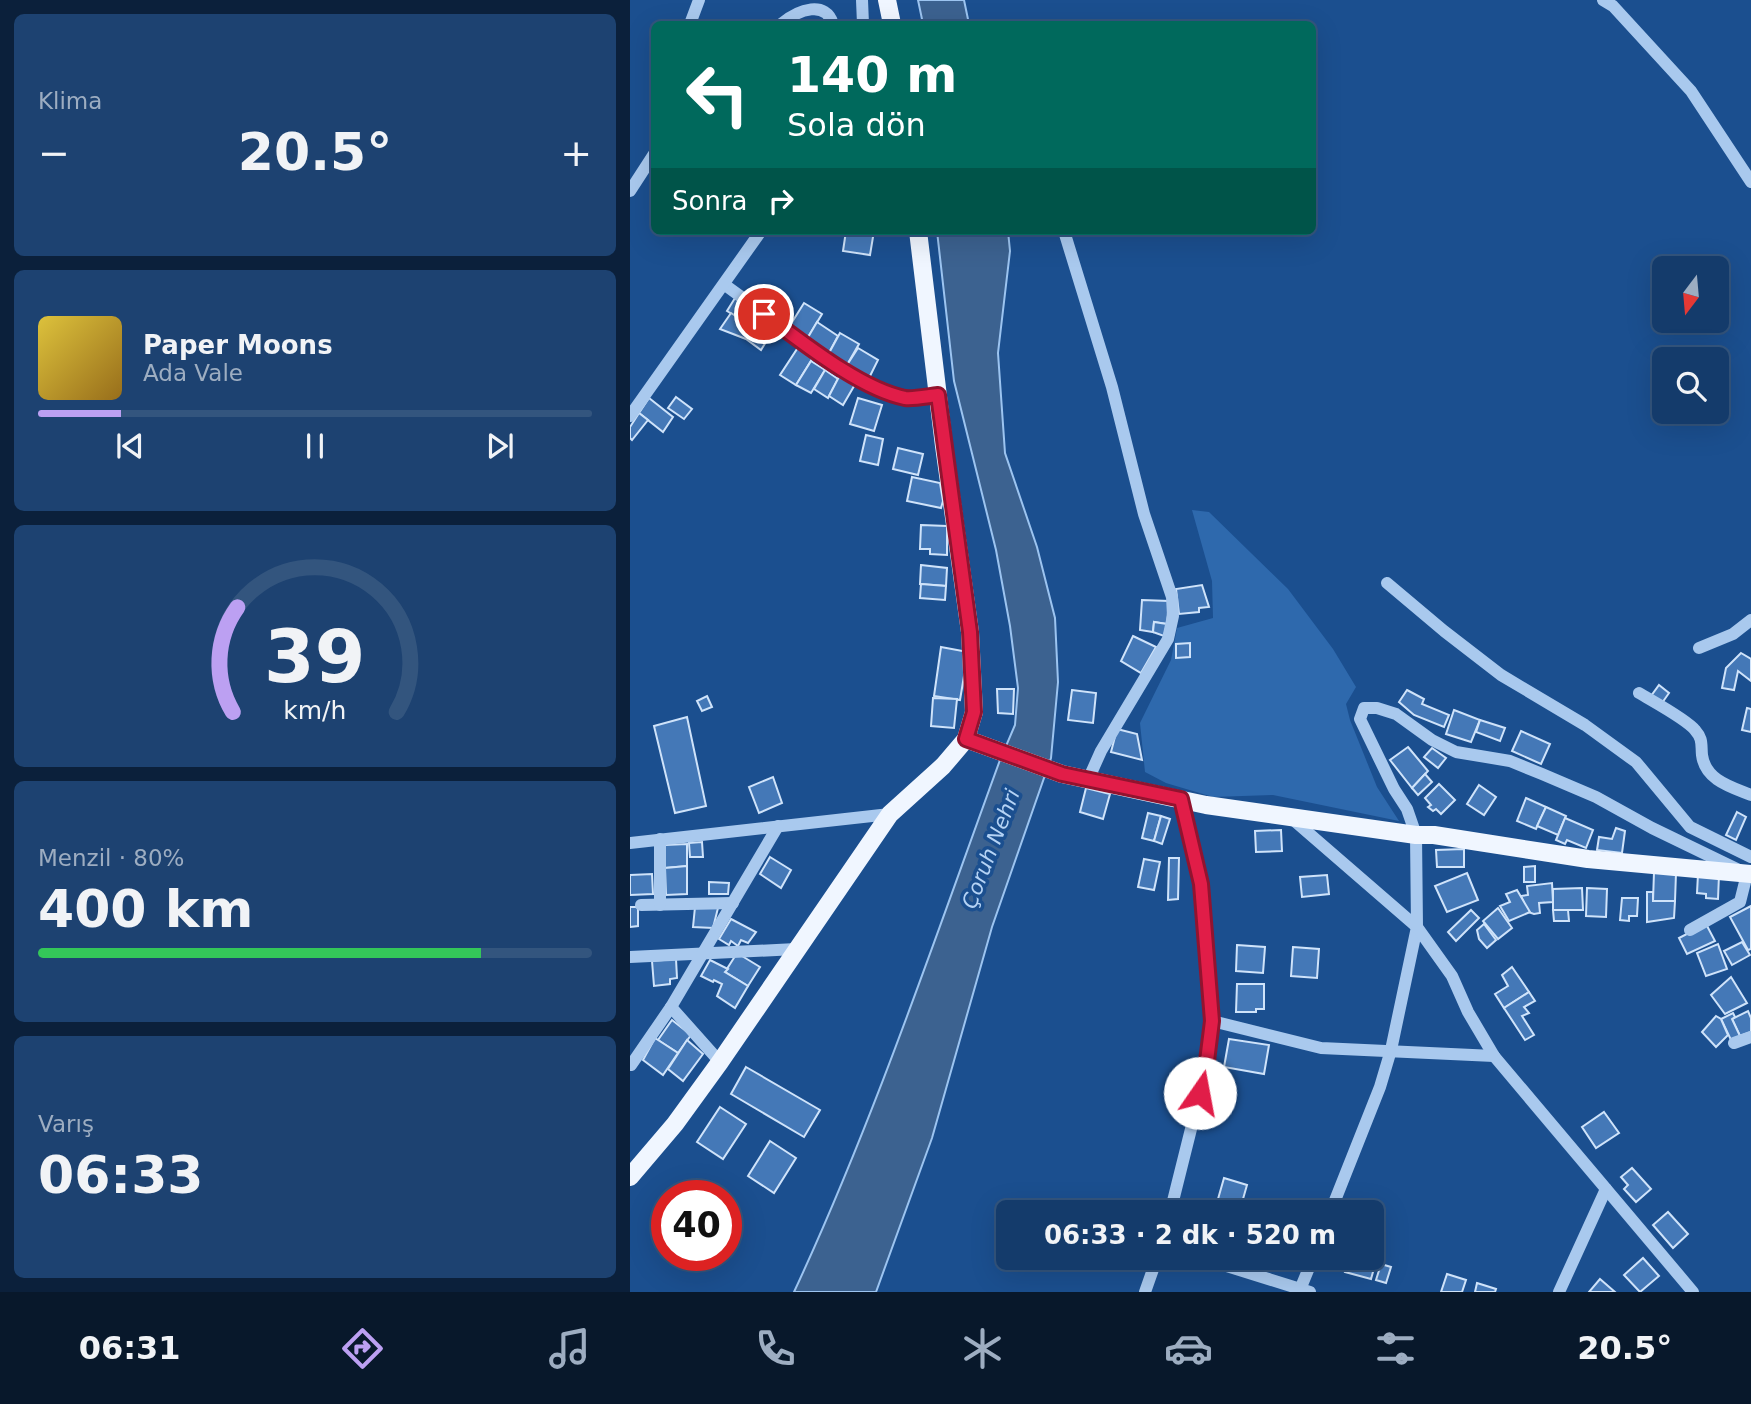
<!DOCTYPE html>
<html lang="tr">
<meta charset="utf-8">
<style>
body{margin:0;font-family:"DejaVu Sans",sans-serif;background:#1d4271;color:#f1f3f6;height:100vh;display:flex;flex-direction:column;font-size:26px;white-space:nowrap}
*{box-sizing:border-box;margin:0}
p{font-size:23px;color:#9dadc1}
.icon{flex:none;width:38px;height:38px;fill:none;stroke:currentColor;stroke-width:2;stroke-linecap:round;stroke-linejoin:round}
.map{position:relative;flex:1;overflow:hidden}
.details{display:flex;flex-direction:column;gap:14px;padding:14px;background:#0b203b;width:630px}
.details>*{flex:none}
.top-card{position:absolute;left:21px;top:21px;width:665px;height:214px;border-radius:10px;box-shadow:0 7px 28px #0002,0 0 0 2px #33557e;background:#00695c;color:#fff;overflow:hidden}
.needle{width:46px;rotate:196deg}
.buttons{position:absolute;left:1022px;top:256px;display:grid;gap:14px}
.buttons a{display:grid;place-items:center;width:77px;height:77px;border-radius:10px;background:#143b6b;box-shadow:0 7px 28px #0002,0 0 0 2px #33557e;font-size:35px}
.speed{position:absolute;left:21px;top:1180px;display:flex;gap:14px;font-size:35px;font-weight:700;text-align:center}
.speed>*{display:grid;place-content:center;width:91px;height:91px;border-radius:50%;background:#143b6b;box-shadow:0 7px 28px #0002,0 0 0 2px #33557e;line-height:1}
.speed .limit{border:10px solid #d22;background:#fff;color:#111}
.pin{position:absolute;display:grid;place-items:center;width:60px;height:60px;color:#fff;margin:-30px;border:4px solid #fff;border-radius:50%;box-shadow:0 2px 7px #0007}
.me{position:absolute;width:77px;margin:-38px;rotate:12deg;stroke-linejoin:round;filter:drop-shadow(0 0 5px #0008)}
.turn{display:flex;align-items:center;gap:24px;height:147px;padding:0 21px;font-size:32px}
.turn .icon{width:91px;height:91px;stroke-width:2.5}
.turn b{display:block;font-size:49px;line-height:60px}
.then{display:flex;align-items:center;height:66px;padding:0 21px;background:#0003;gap:14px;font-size:26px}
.big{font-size:52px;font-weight:700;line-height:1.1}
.details .widget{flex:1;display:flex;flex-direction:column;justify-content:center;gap:10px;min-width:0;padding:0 24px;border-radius:10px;background:#1d4271}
.details .dial{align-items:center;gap:0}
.dial svg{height:182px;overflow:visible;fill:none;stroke:#33557e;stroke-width:7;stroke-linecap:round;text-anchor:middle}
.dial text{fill:#f1f3f6;stroke:none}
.song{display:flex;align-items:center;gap:21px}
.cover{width:84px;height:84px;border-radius:10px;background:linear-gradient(135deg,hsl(50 70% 55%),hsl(40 70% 35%))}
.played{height:7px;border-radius:4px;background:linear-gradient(90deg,#bca0f2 15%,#33557e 15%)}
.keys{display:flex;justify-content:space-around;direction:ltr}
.heat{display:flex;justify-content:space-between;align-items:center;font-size:38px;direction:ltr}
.charge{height:10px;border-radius:5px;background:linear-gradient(90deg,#34c759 80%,#33557e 0)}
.trip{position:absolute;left:366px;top:1200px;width:388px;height:70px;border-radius:10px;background:#143b6b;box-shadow:0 7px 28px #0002,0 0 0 2px #33557e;font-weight:700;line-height:70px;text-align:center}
.tabs{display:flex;height:112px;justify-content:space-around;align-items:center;background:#08182b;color:#9dadc1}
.tabs .icon{width:49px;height:49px}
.tabs .active{color:#bca0f2}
.tabs b{font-size:32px;color:#f1f3f6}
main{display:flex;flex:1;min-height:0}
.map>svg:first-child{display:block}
.green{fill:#2e69ad}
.water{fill:#3c6290;stroke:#9cc4f0;stroke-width:2}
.building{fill:#4478b7;stroke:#cfe3fa;stroke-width:2}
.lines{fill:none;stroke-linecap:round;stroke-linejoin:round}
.minor{stroke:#a9c9ee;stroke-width:12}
.major{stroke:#f0f6ff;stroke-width:18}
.route-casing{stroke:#92132f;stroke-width:18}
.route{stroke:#e11d48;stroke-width:12}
.labels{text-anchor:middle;stroke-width:7;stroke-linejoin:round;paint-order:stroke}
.water-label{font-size:21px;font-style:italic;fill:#b5d3f5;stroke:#1b4f8f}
</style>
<main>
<section class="details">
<div class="widget"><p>Klima</p>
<div class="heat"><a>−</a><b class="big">20.5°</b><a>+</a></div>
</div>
<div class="widget">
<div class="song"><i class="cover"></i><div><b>Paper Moons</b><p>Ada Vale</p></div></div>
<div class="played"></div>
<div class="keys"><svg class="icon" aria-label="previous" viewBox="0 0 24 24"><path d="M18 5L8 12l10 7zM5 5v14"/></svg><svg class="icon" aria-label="pause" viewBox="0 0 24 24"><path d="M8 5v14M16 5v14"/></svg><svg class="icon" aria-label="next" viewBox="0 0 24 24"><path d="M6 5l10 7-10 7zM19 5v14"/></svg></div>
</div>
<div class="widget dial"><svg viewBox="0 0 100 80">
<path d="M14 69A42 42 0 1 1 86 69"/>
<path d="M14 69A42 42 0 0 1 16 23" stroke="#bca0f2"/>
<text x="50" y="56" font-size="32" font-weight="700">39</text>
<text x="50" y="72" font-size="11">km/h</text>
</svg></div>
<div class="widget"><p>Menzil · 80%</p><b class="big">400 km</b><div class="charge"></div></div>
<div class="widget"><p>Varış</p><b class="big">06:33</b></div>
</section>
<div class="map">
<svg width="1121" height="1292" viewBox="0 0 1121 1292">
<rect width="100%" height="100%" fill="#1b4f8f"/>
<path class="green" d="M562,510L579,512L658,589L703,649L726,687L716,704L720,720L747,787L769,821L643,795L583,797L536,783L515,772L510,723L541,660L547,628L583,618L582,581Z"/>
<g class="water">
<path d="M288,0H334L339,24H293Z"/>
<path d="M307,231H378L380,251L368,353L375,453L407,547L425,618L428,682L421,758L362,927L302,1138L246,1292H164C244,1120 305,938 370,760L385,725L388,688L380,626L366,550L324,381Z"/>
</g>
<g class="building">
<path d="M216,231H244L240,255L213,251Z"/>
<path d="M105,298L123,309L115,322L97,311Z"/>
<path d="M148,298L157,304L147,319L139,313Z"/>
<path d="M174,303L192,314L177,339L159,327Z"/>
<path d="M123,309L146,326L131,350L116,339L90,329L101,313L115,322Z"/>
<path d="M187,322L208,336L199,353L177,339Z"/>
<path d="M210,333L229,344L217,365L199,353Z"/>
<path d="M169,346L184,356L166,385L150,375Z"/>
<path d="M228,348L248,360L239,378L217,365Z"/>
<path d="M181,361L195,370L181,393L166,385Z"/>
<path d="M195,370L208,379L198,398L184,389Z"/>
<path d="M212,371L227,381L213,405L199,396Z"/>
<path d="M46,397L62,409L54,419L38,408Z"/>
<path d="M19,398L43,417L33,432L9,413Z"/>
<path d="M228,398L252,405L244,431L220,424Z"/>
<path d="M9,413L18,420L2,440L0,438V427Z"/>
<path d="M236,435L253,439L248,465L230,461Z"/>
<path d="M268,448L293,454L288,475L263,469Z"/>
<path d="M282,477L310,483L313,501L311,508L277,501Z"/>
<path d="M291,525L317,526V555L300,554V549H290Z"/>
<path d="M291,565L317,568L316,586L290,584Z"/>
<path d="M291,584L316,586L315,600L290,598Z"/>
<path d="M572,585L579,607L569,608V612L549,614L546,589Z"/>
<path d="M512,600L539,601L537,624L524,622L523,632L510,630Z"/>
<path d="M524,622L537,624L534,636L523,632Z"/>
<path d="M503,636L526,647L511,673L491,661Z"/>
<path d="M560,643V657L546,658V644Z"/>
<path d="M311,647L338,652L330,700L304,696Z"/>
<path d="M1111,653L1121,659V681L1108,671L1104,690L1092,688L1096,668Z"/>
<path d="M1029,685L1039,693L1032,703L1021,696Z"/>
<path d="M367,689H384L383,714L368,713Z"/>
<path d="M442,690L466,693L463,723L438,720Z"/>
<path d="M777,690L794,699L792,704L819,715L814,727L784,715L769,702Z"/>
<path d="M77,696L82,707L72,711L67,701Z"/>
<path d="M303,698L327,699L324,728L301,726Z"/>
<path d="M1117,708L1121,709V732L1112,730Z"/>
<path d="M824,710L850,720L841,742L816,734Z"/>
<path d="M57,717L76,806L45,813L24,726Z"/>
<path d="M850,720L875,728L870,741L846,732Z"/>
<path d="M487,729L507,734L512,760L481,752Z"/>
<path d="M891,731L920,744L911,764L882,751Z"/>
<path d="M778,747L798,771L782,788L760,760Z"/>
<path d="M802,748L816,758L808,768L794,757Z"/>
<path d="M795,774L802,782L788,795L782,788Z"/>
<path d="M143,777L152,803L129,813L119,787Z"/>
<path d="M809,784L825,800L811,814L806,809L803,811L798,807L801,805L795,798Z"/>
<path d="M849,785L866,797L854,815L837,804Z"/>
<path d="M456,788L480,794L473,819L450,812Z"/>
<path d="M896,798L916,807L906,829L887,821Z"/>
<path d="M916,807L936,816L928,835L907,826Z"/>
<path d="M1107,812L1116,817L1106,840L1096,835Z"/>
<path d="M518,813L531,816L524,841L512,838Z"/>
<path d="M531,816L540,819L532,844L524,841Z"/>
<path d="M935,818L963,830L956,848L937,840L935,844L926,840Z"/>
<path d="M986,828L995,831L992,853L967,850L969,837L982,839Z"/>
<path d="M651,830L652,851L626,852L625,831Z"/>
<path d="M72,842L73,857H60L59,843Z"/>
<path d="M57,844V866L35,868V845Z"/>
<path d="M834,849V867H807L806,850Z"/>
<path d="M140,857L161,870L151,888L130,874Z"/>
<path d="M539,858H549L548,899L538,900Z"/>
<path d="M514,859L530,862L524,890L508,887Z"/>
<path d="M57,866V894L36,895L35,868Z"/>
<path d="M905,866V882H894V867Z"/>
<path d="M1024,872L1046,873L1045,901H1023Z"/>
<path d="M837,873L848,900L817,912L805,886Z"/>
<path d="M22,874L23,894L0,895V875Z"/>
<path d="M1068,874L1089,875L1088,899L1076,898V894L1067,893Z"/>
<path d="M697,875L699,894L672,897L670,877Z"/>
<path d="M79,882L99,883L98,894H79Z"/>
<path d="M922,883L923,902L909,903L910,913L904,914L898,912L891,896L898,895L897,886Z"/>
<path d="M952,888L953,910H923V889Z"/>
<path d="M957,888L977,889L976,917L956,916Z"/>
<path d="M887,890L900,912L879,921L870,906L880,902L876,894Z"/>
<path d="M1017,892H1023V901H1045L1044,918L1017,922Z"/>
<path d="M992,898H1008L1007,916H999V921L990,920Z"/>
<path d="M1121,906V949L1118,950L1100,917Z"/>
<path d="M0,907H8V926L0,927Z"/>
<path d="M65,907L88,908L83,928L63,927Z"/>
<path d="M868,908L882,928L868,939L853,921Z"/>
<path d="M841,910L849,918L826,941L818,932Z"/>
<path d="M923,910H938L939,921H924Z"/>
<path d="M101,919L126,932L118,943L111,940L108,946L101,941L99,945L89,939Z"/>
<path d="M854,924L866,940L857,948L849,939L847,930Z"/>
<path d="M1076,924L1085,941L1057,954L1049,938Z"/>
<path d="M1112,942L1120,955L1102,965L1094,951Z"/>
<path d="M1088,944L1097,969L1076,976L1067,953Z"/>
<path d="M607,945L635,947L633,973L606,971Z"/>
<path d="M663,947L689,949L687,978L661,976Z"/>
<path d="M107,953L130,967L118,986L95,972Z"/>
<path d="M46,959L47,978L40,979V984L24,986L22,961Z"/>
<path d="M80,960L98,969L95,972L118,986L105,1008L87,996L92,984L84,980L83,982L71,976Z"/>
<path d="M882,967L899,992L874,1008L865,994L878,986L872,975Z"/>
<path d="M1101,977L1117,1003L1095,1014L1081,995Z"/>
<path d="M607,984H634V1009H626V1012H606Z"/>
<path d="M899,992L905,1001L894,1007L899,1013L892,1016L904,1035L895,1040L874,1008Z"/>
<path d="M1118,1011L1121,1018V1032L1110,1036L1102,1019Z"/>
<path d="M1103,1013L1105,1017L1102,1019L1110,1036L1101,1040L1091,1019Z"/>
<path d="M1086,1016L1091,1019L1098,1035L1086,1047L1072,1032Z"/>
<path d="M42,1020L61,1035L48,1053L28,1040Z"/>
<path d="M25,1038L48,1053L33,1075L13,1060Z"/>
<path d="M599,1039L639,1045L634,1074L594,1067Z"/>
<path d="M57,1040L73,1054L53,1081L38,1069Z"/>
<path d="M116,1067L190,1110L174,1137L101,1094Z"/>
<path d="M90,1107L116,1124L93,1159L67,1142Z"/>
<path d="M974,1112L989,1133L966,1148L952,1127Z"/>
<path d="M140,1141L166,1158L144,1193L118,1176Z"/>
<path d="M1002,1168L1021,1189L1006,1202L994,1189L998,1185L991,1177Z"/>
<path d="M594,1178L617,1185L611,1206L588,1199Z"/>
<path d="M1038,1212L1058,1234L1043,1248L1023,1225Z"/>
<path d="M742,1245L750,1247L741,1279L715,1272L719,1258H742Z"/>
<path d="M1013,1258L1029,1276L1010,1292L994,1275Z"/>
<path d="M751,1264L761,1267L756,1283L746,1280Z"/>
<path d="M817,1274L836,1280L832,1292H811Z"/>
<path d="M970,1279L985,1292H959Z"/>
<path d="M847,1283L866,1289L865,1292H845Z"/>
</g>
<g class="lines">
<g class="minor">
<path d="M232,0L233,24"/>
<path d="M973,0L983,6L1061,91L1121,182"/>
<path d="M60,24L69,0"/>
<path d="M151,24C169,9 196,0 203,24"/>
<path d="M0,191L24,154"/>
<path d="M434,231L482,387L514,514L542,597L543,616L538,639L471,751L458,780"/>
<path d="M95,285L173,342L236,382L276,398L308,395"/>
<path d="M0,416L131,231"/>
<path d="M757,583L814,631L871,675L955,725L1006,762L1060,827L1121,857"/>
<path d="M1069,648L1103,634L1121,620"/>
<path d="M1009,693C1022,701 1056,719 1065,730C1073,739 1071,744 1072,755C1075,780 1101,787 1121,795"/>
<path d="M660,817L787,927L761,1050L750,1087L700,1213"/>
<path d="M0,843L260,814"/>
<path d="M11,905L103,903"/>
<path d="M30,905V839"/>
<path d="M1060,930L1110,902L1117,874L1022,828L966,797L912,774L880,761L826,752L802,740L766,714L747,708H734L730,719L764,789L777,809L786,835L787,927L822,976L838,1012L864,1056L1063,1292"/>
<path d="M0,957L166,949"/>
<path d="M41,1007L90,1062"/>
<path d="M582,1021L691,1048L864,1056"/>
<path d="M1104,1043L1121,1037"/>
<path d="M1,1065L41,1007L148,826"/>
<path d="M540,1213L576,1069L582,1021L571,884L551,799"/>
<path d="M571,1258L680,1292"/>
<path d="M515,1292L527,1258"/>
<path d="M669,1292L683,1258"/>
<path d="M929,1292L976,1189"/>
</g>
<g class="major">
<path d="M257,0L262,24"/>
<path d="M336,739L432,774L515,792L576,805L786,835H804L958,859L1121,874"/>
<path d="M0,1177L45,1124L90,1062L260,814L313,766L336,739L344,712L340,632L314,446L288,231"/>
</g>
</g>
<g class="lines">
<defs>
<path id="route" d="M134,314C171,341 230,389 275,398C285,399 298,396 308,395L340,632L344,712L336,739L432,774L551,799L571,884L582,1021L576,1069L570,1093"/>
</defs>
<use href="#route" class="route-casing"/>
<use href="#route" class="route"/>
</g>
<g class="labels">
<g class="water-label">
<text transform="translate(361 849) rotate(-69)" y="7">Çoruh Nehri</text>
</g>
</g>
</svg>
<div class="buttons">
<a><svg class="needle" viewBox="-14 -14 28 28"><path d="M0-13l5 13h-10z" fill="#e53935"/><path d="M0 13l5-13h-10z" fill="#9dadc1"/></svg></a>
<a><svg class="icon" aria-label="search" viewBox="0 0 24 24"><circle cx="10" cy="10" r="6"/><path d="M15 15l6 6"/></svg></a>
</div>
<div class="speed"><div class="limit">40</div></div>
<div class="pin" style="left:134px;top:314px;background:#d93025"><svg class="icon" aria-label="arrive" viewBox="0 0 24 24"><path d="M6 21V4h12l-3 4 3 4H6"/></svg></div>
<svg class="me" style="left:570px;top:1093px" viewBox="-20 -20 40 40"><circle r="19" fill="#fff"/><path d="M0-13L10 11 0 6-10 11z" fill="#e11d48"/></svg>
<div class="trip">06:33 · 2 dk · 520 m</div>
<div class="top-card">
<div class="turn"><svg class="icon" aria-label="left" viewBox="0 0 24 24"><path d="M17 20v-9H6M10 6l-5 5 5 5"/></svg><div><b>140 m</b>Sola dön</div></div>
<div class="then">Sonra<svg class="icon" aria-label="right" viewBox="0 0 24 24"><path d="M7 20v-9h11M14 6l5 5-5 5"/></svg></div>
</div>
</div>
</main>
<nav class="tabs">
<b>06:31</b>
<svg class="icon active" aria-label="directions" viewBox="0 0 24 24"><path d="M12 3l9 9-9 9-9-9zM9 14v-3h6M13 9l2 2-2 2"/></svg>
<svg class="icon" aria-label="music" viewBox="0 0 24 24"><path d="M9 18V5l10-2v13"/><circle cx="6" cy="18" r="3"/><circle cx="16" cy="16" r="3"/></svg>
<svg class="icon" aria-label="phone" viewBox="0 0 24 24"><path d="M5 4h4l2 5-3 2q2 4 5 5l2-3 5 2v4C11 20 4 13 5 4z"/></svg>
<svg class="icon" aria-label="climate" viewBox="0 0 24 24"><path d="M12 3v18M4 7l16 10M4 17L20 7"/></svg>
<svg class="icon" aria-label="car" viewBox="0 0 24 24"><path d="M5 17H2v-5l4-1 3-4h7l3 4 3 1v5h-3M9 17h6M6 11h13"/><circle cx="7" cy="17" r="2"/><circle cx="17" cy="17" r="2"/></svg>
<svg class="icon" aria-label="filters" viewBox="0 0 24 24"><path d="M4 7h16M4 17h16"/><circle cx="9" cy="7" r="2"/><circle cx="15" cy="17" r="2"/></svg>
<b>20.5°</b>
</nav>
